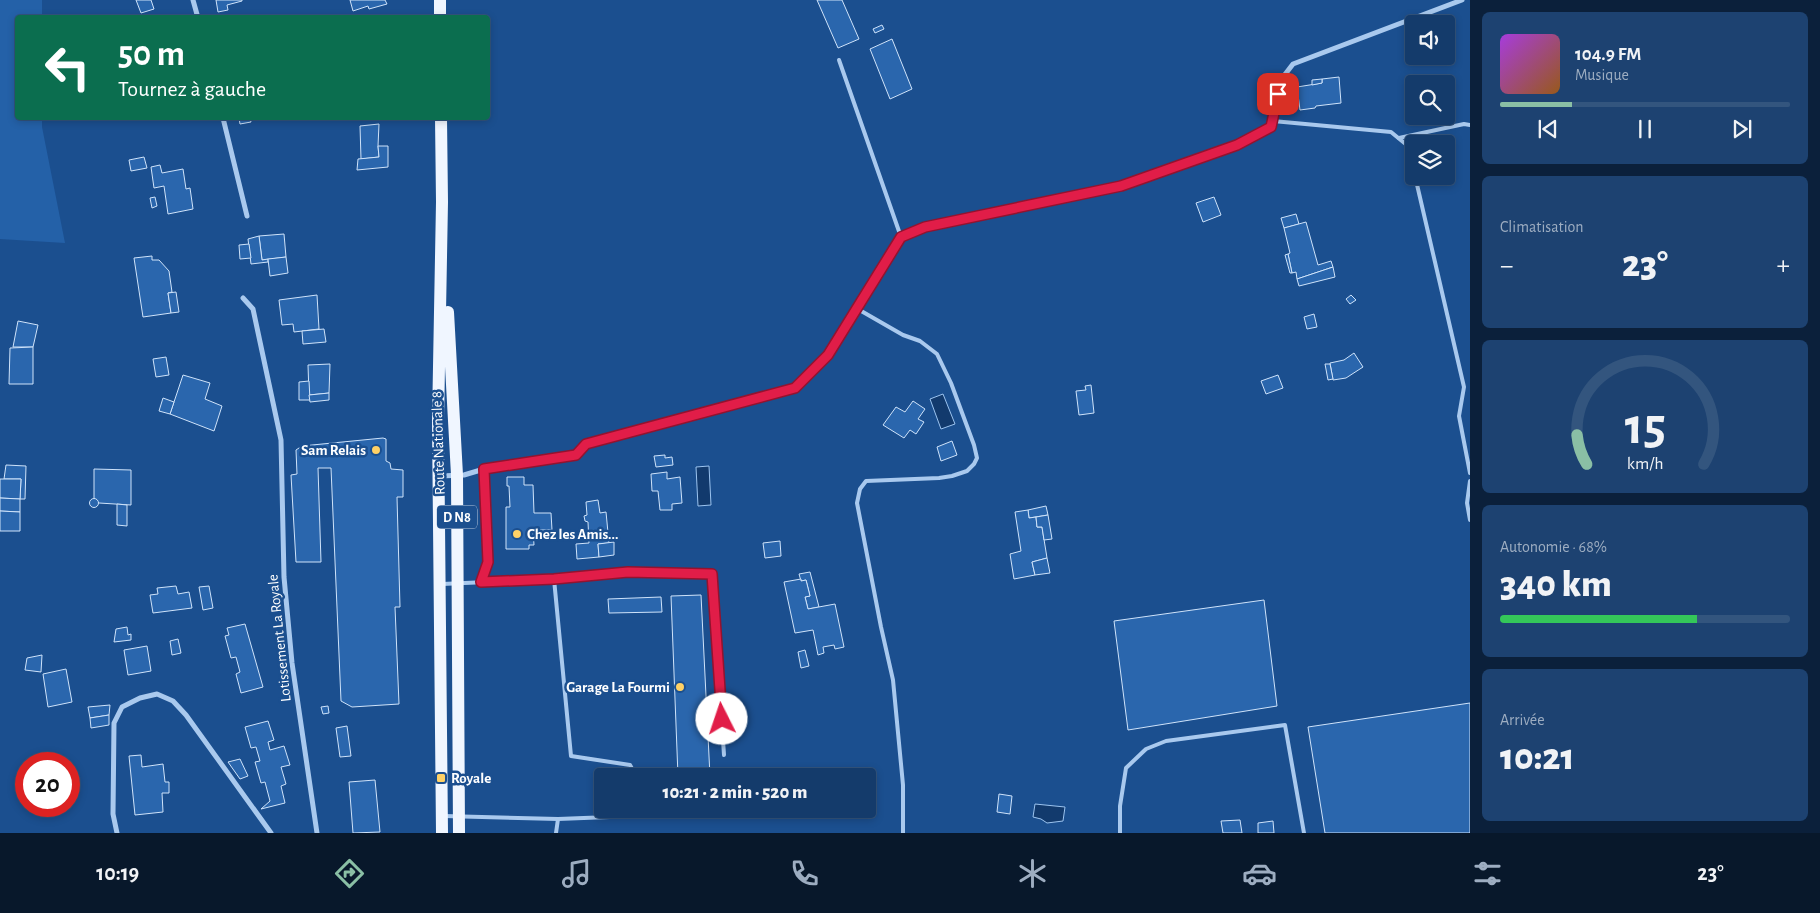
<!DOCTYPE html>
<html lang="fr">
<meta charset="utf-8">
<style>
body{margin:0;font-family:"Alegreya Sans",sans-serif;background:#1d4271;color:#f1f3f6;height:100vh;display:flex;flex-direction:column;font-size:19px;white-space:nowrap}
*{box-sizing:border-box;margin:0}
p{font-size:16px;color:#9dadc1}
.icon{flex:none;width:28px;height:28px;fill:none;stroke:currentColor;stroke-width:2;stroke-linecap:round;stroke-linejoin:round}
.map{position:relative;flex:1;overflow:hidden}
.side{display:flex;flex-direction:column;gap:12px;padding:12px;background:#0b203b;width:350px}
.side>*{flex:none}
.top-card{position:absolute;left:15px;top:15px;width:475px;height:105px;border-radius:5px;box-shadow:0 2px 8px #0003,0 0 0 1px #33557e;background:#0b6e4f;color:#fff;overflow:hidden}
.fabs{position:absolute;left:1405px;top:15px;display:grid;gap:10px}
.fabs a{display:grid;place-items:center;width:50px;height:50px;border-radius:5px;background:#143b6b;box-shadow:0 2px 8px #0003,0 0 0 1px #33557e;font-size:25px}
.speed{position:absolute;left:15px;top:752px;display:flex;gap:10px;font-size:25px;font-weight:700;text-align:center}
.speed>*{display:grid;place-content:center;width:65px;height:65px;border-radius:50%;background:#143b6b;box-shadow:0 2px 8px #0003,0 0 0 1px #33557e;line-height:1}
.speed .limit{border:8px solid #d22;background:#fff;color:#111}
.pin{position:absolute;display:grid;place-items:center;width:42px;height:42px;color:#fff;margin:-21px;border-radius:10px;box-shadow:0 2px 8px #0006}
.me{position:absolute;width:55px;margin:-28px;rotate:356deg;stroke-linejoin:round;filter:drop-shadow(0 0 4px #0008)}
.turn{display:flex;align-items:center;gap:18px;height:105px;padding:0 20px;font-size:22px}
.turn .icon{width:65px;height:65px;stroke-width:2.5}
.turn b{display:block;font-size:35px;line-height:42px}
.big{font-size:38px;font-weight:800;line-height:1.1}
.side .card{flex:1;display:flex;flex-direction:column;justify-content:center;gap:8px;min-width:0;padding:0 18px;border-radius:8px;background:#1d4271}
.side .dial{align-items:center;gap:0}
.dial svg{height:130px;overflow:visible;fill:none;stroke:#33557e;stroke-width:7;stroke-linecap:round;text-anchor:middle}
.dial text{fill:#f1f3f6;stroke:none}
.song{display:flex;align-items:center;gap:15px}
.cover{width:60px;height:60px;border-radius:8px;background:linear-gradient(135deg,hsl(280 70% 55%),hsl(30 70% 35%))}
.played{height:5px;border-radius:2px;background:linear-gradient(90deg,#8abfa5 25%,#33557e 25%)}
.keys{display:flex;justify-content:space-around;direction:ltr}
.heat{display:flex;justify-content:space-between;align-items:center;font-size:28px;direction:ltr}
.charge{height:8px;border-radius:4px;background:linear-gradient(90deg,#34c759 68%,#33557e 0)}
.trip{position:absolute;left:594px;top:768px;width:282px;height:50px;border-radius:5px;background:#143b6b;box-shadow:0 2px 8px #0003,0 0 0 1px #33557e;font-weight:800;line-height:50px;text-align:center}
.tabs{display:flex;height:80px;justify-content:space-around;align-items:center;background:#08182b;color:#9dadc1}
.tabs .icon{width:35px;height:35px}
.tabs .current{color:#8abfa5}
.tabs b{font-size:22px;color:#f1f3f6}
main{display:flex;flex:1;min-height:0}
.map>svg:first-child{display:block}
.green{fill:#2461a8}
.water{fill:#123a6d;stroke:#9cc4f0}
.building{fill:#2a66ad;stroke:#cfe3fa}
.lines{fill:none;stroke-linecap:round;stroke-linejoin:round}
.service{stroke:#a9c9ee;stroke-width:4}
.minor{stroke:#a9c9ee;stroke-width:5}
.primary{stroke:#f0f6ff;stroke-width:12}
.route-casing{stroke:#92132f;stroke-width:12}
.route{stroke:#e11d48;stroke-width:9}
.poi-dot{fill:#ffd166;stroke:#1b4f8f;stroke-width:2}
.labels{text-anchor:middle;stroke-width:5;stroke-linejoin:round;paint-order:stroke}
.shield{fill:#1b4f8f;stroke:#bbcadd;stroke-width:1}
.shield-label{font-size:14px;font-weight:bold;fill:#fff}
.street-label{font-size:15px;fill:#fff;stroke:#1b4f8f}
.poi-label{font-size:15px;font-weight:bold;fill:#fff;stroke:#1b4f8f;text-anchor:end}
</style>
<main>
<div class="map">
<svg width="1470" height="833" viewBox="0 0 1470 833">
<rect width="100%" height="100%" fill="#1b4f8f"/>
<path class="green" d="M0,0H42V17L18,18V118H42V127L65,243L0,239Z"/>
<g class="water">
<path d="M943,394L955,424L941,429L930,399Z"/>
<path d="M709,466L711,505L698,506L696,467Z"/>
<path d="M1035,804L1065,807L1063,821L1047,823L1041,819L1033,817Z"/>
</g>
<g class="building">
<path d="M136,0H151L154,9L141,13Z"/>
<path d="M216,0H242V1L227,5L228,10L218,12Z"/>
<path d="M350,0H385L387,4L369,9L368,6L353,11Z"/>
<path d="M817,0H842L859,39L838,48Z"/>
<path d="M882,25L884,29L875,33L873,29Z"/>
<path d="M892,39L912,89L890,99L870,49Z"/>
<path d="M1339,77L1341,103L1316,106L1315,108L1300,110L1297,87L1322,83V79Z"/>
<path d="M1322,79V83L1312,85V80Z"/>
<path d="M239,118H250L251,122L240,124Z"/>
<path d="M379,124L378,146L379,157L361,159L360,126Z"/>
<path d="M378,146H388V167L357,170L358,159L379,157Z"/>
<path d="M144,157L147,168L131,171L129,160Z"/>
<path d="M160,165L162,173L183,169L186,189L190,188L193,209L168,214L164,186L154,188L151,167Z"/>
<path d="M155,197L157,206L152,208L150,198Z"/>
<path d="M1214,197L1221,215L1203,222L1196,203Z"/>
<path d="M1296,214L1299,224L1284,228L1281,218Z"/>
<path d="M1306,222L1318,265L1331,261L1333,267L1297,279L1296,272L1292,273L1288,254L1290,253L1284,228Z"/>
<path d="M284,234L286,257L262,260L259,236Z"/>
<path d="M259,236L262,260L268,259V262L251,264L248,239Z"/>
<path d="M249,244L251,258L240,259L239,245Z"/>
<path d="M1288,254L1292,273H1290L1285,255Z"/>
<path d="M152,256V260H159L169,271L172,292L168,293L171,313L143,317L134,258Z"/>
<path d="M286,257L288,273L270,276L268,259Z"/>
<path d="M1333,267L1335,277L1299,286L1297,279Z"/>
<path d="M176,292L179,312L171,313L168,293Z"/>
<path d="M317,295L319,329L294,332L293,324L282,325L279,300Z"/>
<path d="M1351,295L1356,300L1350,304L1346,299Z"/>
<path d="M1314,314L1317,327L1307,329L1304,317Z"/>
<path d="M18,321L38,325L33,347H13Z"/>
<path d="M324,329L326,342L303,344L302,331Z"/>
<path d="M33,347V384H9L10,348Z"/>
<path d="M1354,353L1363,367L1346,378L1333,380L1330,363L1344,360Z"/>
<path d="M166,357L169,375L156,377L153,359Z"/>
<path d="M330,364L329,393L309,395L308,365Z"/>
<path d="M1325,364H1330L1333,379L1328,380Z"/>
<path d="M183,375L210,383L205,399L222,406L214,431L170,414Z"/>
<path d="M1278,375L1283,388L1266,394L1261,381Z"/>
<path d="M309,381L310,400H299V382Z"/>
<path d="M1091,385L1094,413L1079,415L1076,391L1086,390L1085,386Z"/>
<path d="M329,393V400L310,402L309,395Z"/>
<path d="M163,398L174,402L170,414L159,411Z"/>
<path d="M913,401L925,409L918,419L924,422L916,434L910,430L904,438L883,425L896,407L905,412Z"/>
<path d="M383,438L386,439V461L390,463L391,469L403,470V497H397L400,607H395L399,704L352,707L341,701L331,468H318L321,562H296L291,475L297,474L296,450L302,446Z"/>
<path d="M952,441L957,455L941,461L937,447Z"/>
<path d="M665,455V458L672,457L673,465L656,467L654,456Z"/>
<path d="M6,465L26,466L25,499H20L21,479H4Z"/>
<path d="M94,469L131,470V505L99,503L94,498Z"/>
<path d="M667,472V479L680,477L682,503L672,504V510H660L658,491H652L651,474Z"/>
<path d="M507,477H524V485H533L534,513H551L552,530H533L534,545H529V549H506V507H510L509,486H507Z"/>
<path d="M0,479H21L20,499L0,498Z"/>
<path d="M0,498L20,499V512L0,511Z"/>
<circle cx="94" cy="503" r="4.5"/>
<path d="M598,500L600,513L606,512L609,543L598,544L599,557L577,559L576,544L589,543L588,522L585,521L584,516L587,515L586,502Z"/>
<path d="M117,504L127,505V526L117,525Z"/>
<path d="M1046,506L1048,515L1029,518L1028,510Z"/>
<path d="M1028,510L1029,518L1036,517L1037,527H1042L1047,558L1032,562L1035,575L1014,579L1010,554L1021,551L1015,512Z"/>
<path d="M0,511L20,512V531H0Z"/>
<path d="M1048,515L1052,539L1044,540L1042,527H1037L1036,517Z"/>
<path d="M780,541L781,556L765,558L763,543Z"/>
<path d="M614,542V555L599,557L598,544Z"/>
<path d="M1047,558L1050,573L1035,575L1032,562Z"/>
<path d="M810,572L819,607L808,609L805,597L810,596L806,580L801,581L799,574Z"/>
<path d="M801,579V581L806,580L810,596L805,597L808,609L835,604L844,647L835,649L834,645L823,647L824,653L818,655L813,630L795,633L784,582Z"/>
<path d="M176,586L178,594L189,592L192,608L153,613L150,595L158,594L157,588Z"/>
<path d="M209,586L213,608L203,610L199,587Z"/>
<path d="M701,595L710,776H678L671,596Z"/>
<path d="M661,597L662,612L609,613L608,599Z"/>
<path d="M1264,600L1277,706L1128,730L1114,621Z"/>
<path d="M245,624L263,687L241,693L236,674L240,672L236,657L231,658L225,636L229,635L227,628Z"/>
<path d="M127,627L128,635L131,634V640L114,642L116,629Z"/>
<path d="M178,639L181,653L172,655L170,641Z"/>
<path d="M147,646L151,671L128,675L124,650Z"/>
<path d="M805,650L809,666L801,668L798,652Z"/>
<path d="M42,655L41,672L25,670L27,658Z"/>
<path d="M66,669L72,702L48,707L43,674Z"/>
<path d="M1470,703V833H1325L1308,727Z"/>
<path d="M110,705L109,715L90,718L88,707Z"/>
<path d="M328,706L329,713L323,714L321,707Z"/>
<path d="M109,715V725L91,728L90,718Z"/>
<path d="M268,721L274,740L268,742L270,750L284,746L290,765L281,767L286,784L281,786L285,803L261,809L270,801L265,782L261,783L255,762L260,761L256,747L251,748L245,727Z"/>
<path d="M347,726L351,756L340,757L336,728Z"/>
<path d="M141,755L142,767L163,764L165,782H169V793H162L163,812L135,815L129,756Z"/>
<path d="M240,759L248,776L240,779L228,762Z"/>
<path d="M375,780L380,832L353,833L349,782Z"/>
<path d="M69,781H73L75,792L69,794Z"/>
<path d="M999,794L1012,796L1010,814L997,812Z"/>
<rect x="679" y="809" width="32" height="2"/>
<path d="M1240,820L1242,833H1223L1221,821Z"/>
<path d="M1273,821L1274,833H1258V823Z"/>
</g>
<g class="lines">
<g class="service">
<path d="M839,60L901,237"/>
<path d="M1273,121L1391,132L1408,146L1414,170"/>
<path d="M1399,138L1464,124L1470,125"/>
<path d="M1415,176L1464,387L1459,416L1470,473"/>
<path d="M856,308L903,335L920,341L937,354L951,383L974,445L977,458L974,464L967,471L952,476L939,478L866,481L860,489L857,503L881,627L893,680L903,785V833"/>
<path d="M1470,481L1467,503L1470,520"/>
<path d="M554,579L628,572L712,574L724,755"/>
<path d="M481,582L488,562L484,469"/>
<path d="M442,584L554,579L571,756L630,765L636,776"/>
<path d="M444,816L558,819L635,816L638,809"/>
<path d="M556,833L558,819"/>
<path d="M1120,833V806L1126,768L1146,749L1166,741L1285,725L1304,833"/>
</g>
<g class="minor">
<path d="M193,0L198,18"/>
<path d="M223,118L247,216"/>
<path d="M243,298L253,309L281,440L284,577L292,663L317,833"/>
<path d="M440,476L464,475L484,469L575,455L586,444L795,388L828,355L901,237L925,227L1121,186L1237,145L1271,127L1280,81L1293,64L1462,0"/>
<path d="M117,833L113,814L114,723L122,707L140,698L157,694L173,701L186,715L271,833"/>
</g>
<g class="primary">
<path d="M440,0V18"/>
<path d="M441,118L442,202L438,422L442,833"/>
<path d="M448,312L457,475L459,833"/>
</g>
</g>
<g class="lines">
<defs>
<path id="route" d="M722,719L712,574L628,572L554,579L481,582L488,562L484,469L576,455L586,444L795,388L828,355L901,237L925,227L1121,186L1237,145L1271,127L1278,94"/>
</defs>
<use href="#route" class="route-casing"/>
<use href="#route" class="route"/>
</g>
<g class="poi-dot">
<circle cx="376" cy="450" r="5"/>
<circle cx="517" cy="534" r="5"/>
<circle cx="680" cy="687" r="5"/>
<rect x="436" y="773" width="10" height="10" rx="2.5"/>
</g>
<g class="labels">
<rect class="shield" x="437" y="505.5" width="40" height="23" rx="4"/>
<g class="shield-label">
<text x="457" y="522">D N8</text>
</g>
<g class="street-label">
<text transform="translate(438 443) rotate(-92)" y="5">Route Nationale 8</text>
<text transform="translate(279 638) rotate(-96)" y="5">Lotissement La Royale</text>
</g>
<g class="poi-label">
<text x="366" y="455">Sam Relais</text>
<text x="527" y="539" text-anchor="start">Chez les Amis...</text>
<text x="670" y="692">Garage La Fourmi</text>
<text x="451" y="783" text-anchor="start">Royale</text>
</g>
</g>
</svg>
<div class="fabs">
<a><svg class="icon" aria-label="sound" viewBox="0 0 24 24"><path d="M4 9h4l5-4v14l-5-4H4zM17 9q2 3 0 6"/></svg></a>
<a><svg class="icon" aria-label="search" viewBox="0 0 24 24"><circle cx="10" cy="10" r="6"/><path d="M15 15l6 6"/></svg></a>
<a><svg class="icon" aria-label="layers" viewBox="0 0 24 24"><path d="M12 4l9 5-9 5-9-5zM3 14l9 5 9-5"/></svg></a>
</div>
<div class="speed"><div class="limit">20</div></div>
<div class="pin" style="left:1278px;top:94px;background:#d93025"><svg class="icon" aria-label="arrive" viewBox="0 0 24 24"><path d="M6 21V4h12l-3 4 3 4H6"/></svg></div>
<svg class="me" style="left:722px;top:719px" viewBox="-20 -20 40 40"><circle r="19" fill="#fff"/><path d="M0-13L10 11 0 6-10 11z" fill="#e11d48"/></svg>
<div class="trip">10:21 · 2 min · 520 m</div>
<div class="top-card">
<div class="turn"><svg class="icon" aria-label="left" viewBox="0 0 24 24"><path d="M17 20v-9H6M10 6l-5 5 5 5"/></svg><div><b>50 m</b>Tournez à gauche</div></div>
</div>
</div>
<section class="side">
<div class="card">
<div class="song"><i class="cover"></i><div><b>104.9 FM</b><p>Musique</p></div></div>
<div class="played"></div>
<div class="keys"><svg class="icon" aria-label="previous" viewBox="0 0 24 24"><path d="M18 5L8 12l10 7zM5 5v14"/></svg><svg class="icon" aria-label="pause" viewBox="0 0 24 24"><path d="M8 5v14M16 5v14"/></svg><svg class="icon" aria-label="next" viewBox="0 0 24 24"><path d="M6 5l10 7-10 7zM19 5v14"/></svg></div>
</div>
<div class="card"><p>Climatisation</p>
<div class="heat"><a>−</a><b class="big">23°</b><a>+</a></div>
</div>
<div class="card dial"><svg viewBox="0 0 100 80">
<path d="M14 69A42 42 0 1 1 86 69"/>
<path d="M14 69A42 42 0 0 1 8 51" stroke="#8abfa5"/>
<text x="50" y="56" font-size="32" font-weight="700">15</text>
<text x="50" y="72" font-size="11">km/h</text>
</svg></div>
<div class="card"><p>Autonomie · 68%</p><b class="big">340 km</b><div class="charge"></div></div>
<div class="card"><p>Arrivée</p><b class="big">10:21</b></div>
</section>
</main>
<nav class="tabs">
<b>10:19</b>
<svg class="icon current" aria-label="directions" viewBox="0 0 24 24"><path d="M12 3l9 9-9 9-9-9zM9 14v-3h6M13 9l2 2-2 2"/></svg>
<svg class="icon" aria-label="music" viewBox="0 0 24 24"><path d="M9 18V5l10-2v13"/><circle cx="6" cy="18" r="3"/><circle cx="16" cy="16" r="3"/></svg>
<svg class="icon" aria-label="phone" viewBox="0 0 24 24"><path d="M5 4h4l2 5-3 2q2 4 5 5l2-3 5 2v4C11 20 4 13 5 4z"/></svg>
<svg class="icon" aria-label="climate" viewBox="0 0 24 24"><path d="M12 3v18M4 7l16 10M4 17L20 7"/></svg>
<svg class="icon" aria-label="car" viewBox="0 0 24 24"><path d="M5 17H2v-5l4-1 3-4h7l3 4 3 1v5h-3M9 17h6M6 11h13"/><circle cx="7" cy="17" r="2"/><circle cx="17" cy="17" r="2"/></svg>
<svg class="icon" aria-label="filters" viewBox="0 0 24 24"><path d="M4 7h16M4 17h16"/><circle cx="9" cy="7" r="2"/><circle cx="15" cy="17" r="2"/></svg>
<b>23°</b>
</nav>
